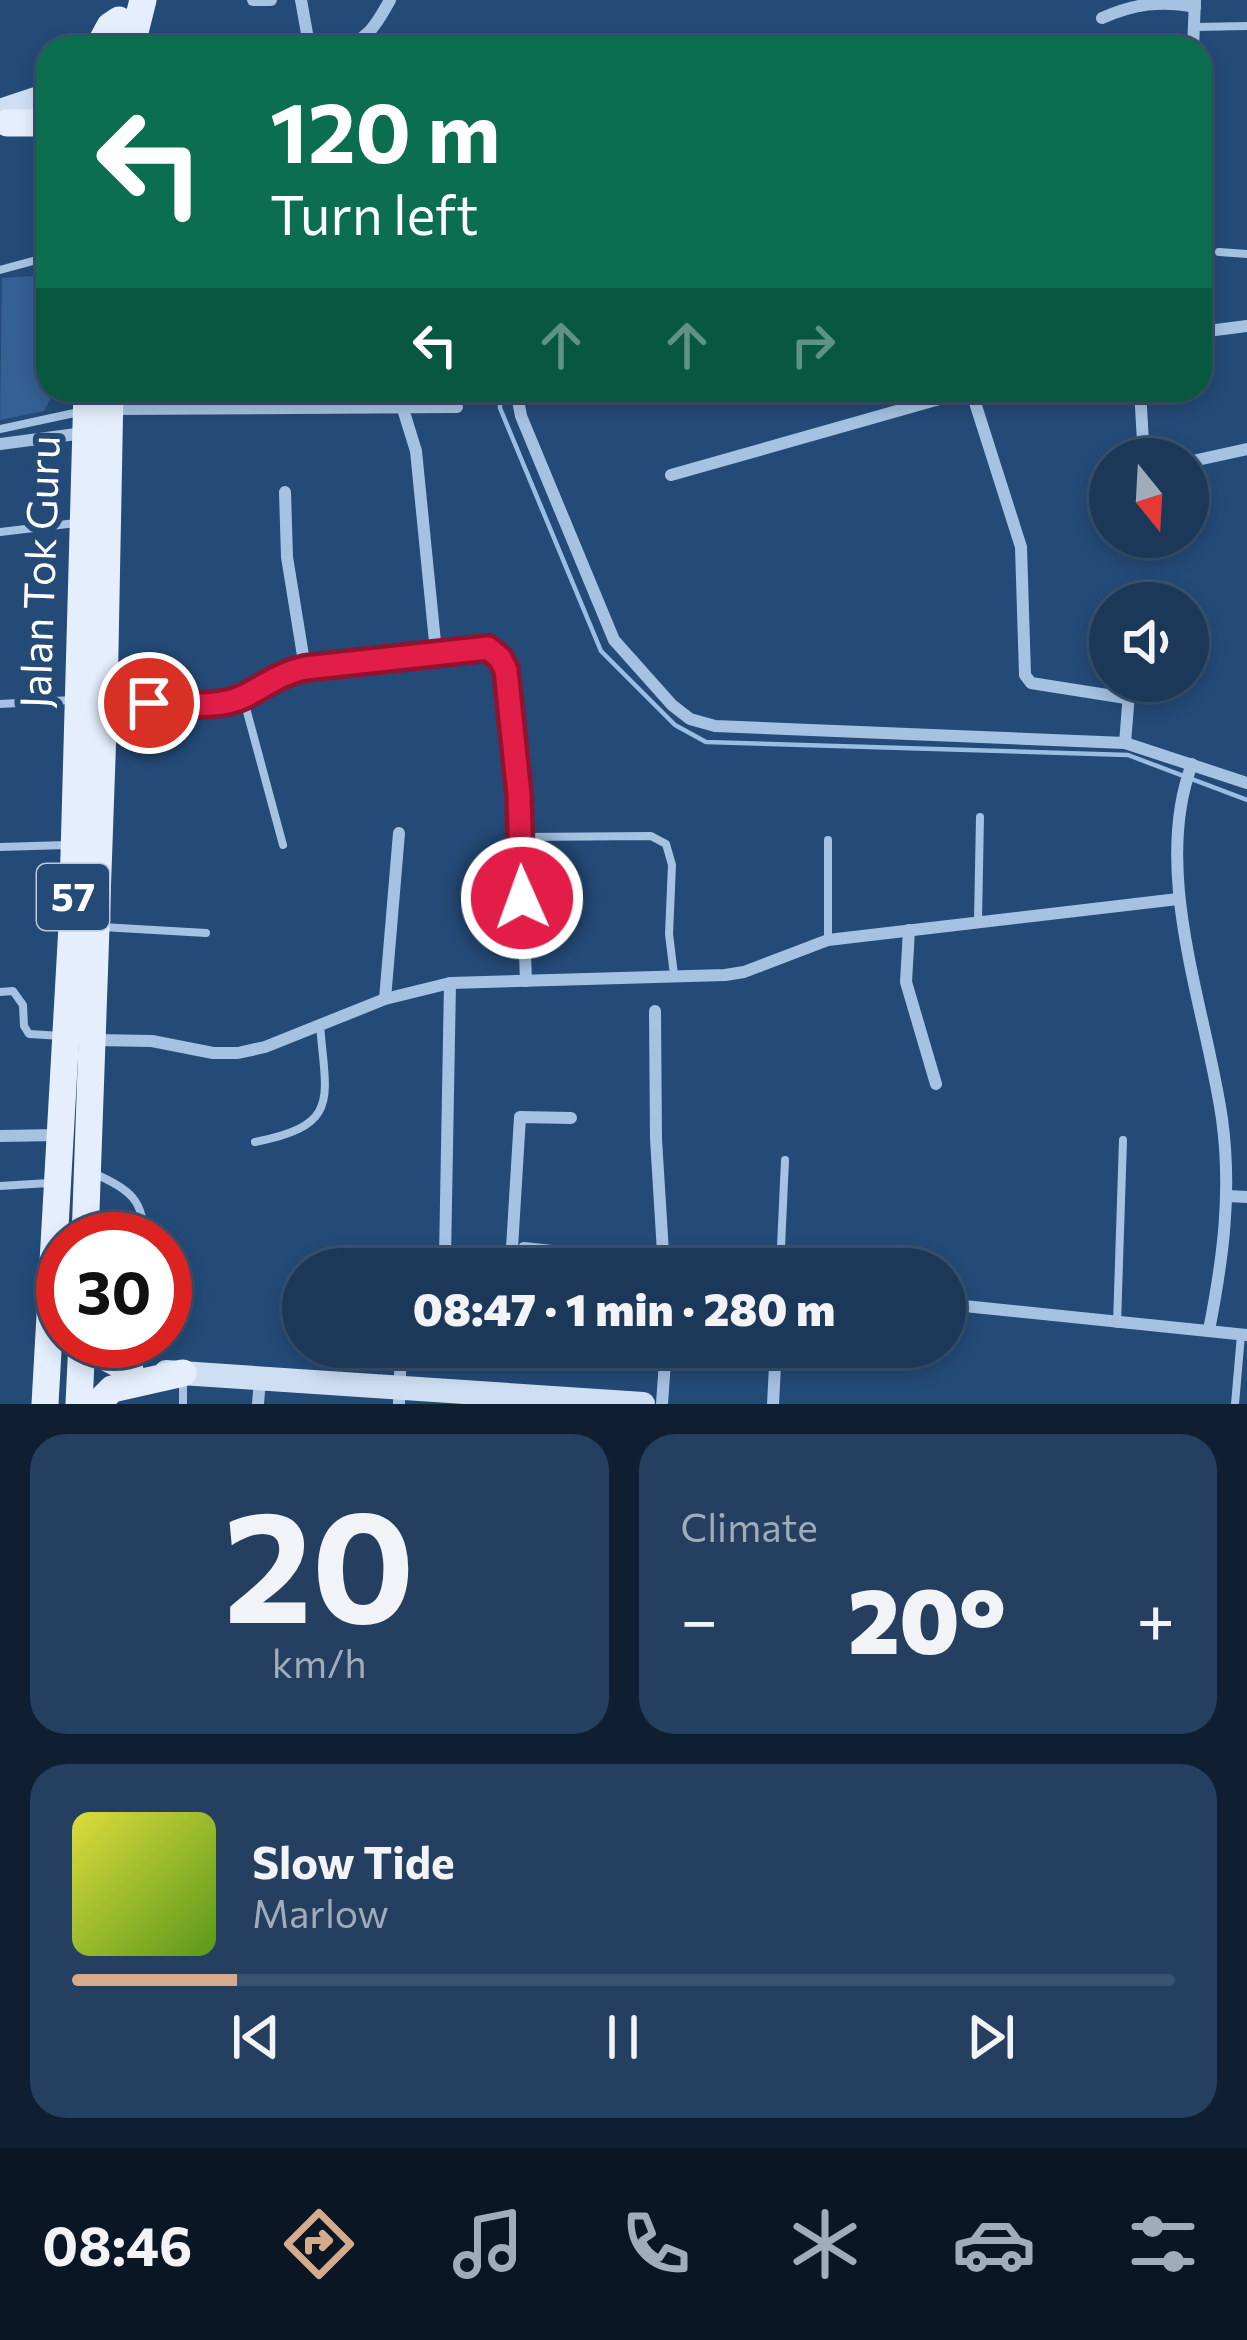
<!DOCTYPE html>
<meta charset="utf-8">
<style>
body{margin:0;font-family:Commissioner,sans-serif;background:#243f5f;color:#f1f3f6;height:100vh;display:flex;flex-direction:column;font-size:45px;white-space:nowrap}
*{box-sizing:border-box;margin:0}
p{font-size:39px;color:#a0acba}
.icon{flex:none;width:66px;height:66px;fill:none;stroke:currentColor;stroke-width:2;stroke-linecap:round;stroke-linejoin:round}
.map{position:relative;height:1404px;overflow:hidden}
.sheet{display:flex;flex-direction:column;gap:30px;padding:30px;background:#0f1f31;flex:1}
.sheet>*{flex:none}
.hud{position:absolute;left:36px;top:36px;width:1176px;height:366px;border-radius:36px;box-shadow:0 6px 18px #0003,0 0 0 3px #39526f;background:#0b6e4f;color:#fff;overflow:hidden}
.needle{width:78px;rotate:162deg}
.tools{position:absolute;left:1089px;top:438px;display:grid;gap:24px}
.tools a{display:grid;place-items:center;width:120px;height:120px;border-radius:50%;background:#1b3859;box-shadow:0 6px 18px #0003,0 0 0 3px #39526f;font-size:60px}
.speed{position:absolute;left:36px;top:1212px;display:flex;gap:24px;font-size:60px;font-weight:700;text-align:center}
.speed>*{display:grid;place-content:center;width:156px;height:156px;border-radius:50%;background:#1b3859;box-shadow:0 6px 18px #0003,0 0 0 3px #39526f;line-height:1}
.speed .limit{border:18px solid #d22;background:#fff;color:#111}
.pin{position:absolute;display:grid;place-items:center;width:102px;height:102px;color:#fff;margin:-51px;border:6px solid #fff;border-radius:50%;box-shadow:0 3px 12px #0007}
.me{position:absolute;width:132px;margin:-66px;rotate:358deg;stroke-linejoin:round;filter:drop-shadow(0 0 9px #0008)}
.turn{display:flex;align-items:center;gap:42px;height:252px;padding:0 36px;font-size:54px}
.turn .icon{width:156px;height:156px;stroke-width:2.5}
.turn b{display:block;font-size:84px;line-height:102px}
.lanes{display:flex;align-items:center;height:114px;padding:0 36px;background:#0003;justify-content:center;gap:60px;direction:ltr}
.lanes .off{opacity:.35}
.big{font-size:90px;font-weight:800;line-height:1.1}
.sheet .widget{flex:1;display:flex;flex-direction:column;justify-content:center;gap:18px;min-width:0;padding:0 42px;border-radius:36px;background:#243f5f}
.sheet .dial{align-items:center;gap:0}
.dial b{font-size:156px;line-height:1}
.song{display:flex;align-items:center;gap:36px}
.cover{width:144px;height:144px;border-radius:18px;background:linear-gradient(135deg,hsl(60 70% 55%),hsl(90 70% 35%))}
.played{height:12px;border-radius:6px;background:linear-gradient(90deg,#d6ab8b 15%,#39526f 15%)}
.keys{display:flex;justify-content:space-around;direction:ltr}
.heat{display:flex;justify-content:space-between;align-items:center;font-size:66px;direction:ltr}
.sheet .tiles{flex:1;display:grid;gap:30px;grid-template-columns:1fr 1fr}
.widget:last-child{grid-column:span 2}
.trip{position:absolute;left:282px;top:1248px;width:684px;height:120px;border-radius:60px;background:#1b3859;box-shadow:0 6px 18px #0003,0 0 0 3px #39526f;font-weight:800;line-height:120px;text-align:center}
.tabs{display:flex;height:192px;justify-content:space-around;align-items:center;background:#0b1624;color:#a0acba}
.tabs .icon{width:84px;height:84px}
.tabs .on{color:#d6ab8b}
.tabs b{font-size:54px;color:#f1f3f6}
.map>svg:first-child{display:block}
.lines{fill:none;stroke-linecap:round;stroke-linejoin:round}
.stream{stroke:#9abde4;stroke-width:4.5}
.building{fill:#356094}
.service{stroke:#a5c2e3;stroke-width:8}
.minor{stroke:#a5c2e3;stroke-width:12}
.secondary{stroke:#cedff3;stroke-width:24}
.primary{stroke:#e4eefc;stroke-width:27}
.route-casing{stroke:#92132f;stroke-width:30}
.route{stroke:#e11d48;stroke-width:21}
.labels{text-anchor:middle;stroke-width:12;stroke-linejoin:round;paint-order:stroke}
.shield{fill:#244a77;stroke:#bdc9d6;stroke-width:3}
.shield-label{font-size:39px;font-weight:bold;fill:#fff}
.street-label{font-size:42px;fill:#fff;stroke:#244a77}
</style>
<div class="map">
<svg width="1247" height="1404" viewBox="0 0 1247 1404">
<rect width="100%" height="100%" fill="#244a77"/>
<g class="lines">
<path class="stream" d="M500,390V408L601,651L675,725L706,742L1128,755L1247,800"/>
</g>
<path class="building" d="M48,275V390H55L44,411L0,420L2,278Z"/>
<g class="lines">
<g class="service">
<path d="M1196,27L1247,26"/>
<path d="M1219,252L1247,254"/>
<path d="M0,270L48,257"/>
<path d="M0,429L79,412"/>
<path d="M0,532L76,523"/>
<path d="M243,697L283,845"/>
<path d="M0,704L71,700"/>
<path d="M521,837L651,836L666,844L672,865L669,934L674,975"/>
<path d="M0,847L67,845"/>
<path d="M978,921L980,817"/>
<path d="M102,927L206,933"/>
<path d="M828,939V840"/>
<path d="M0,992L13,991L23,1005L24,1026L29,1034L62,1036"/>
<path d="M255,1142C341,1125 326,1099 320,1025"/>
<path d="M95,1174C128,1188 146,1201 143,1239"/>
<path d="M0,1186L49,1183"/>
<path d="M780,1269L785,1160"/>
<path d="M1117,1324L1123,1140"/>
<path d="M183,1404V1382"/>
<path d="M1235,1404L1241,1335"/>
</g>
<g class="minor">
<path d="M253,0H271"/>
<path d="M301,0L308,39L315,48"/>
<path d="M1102,18C1134,4 1161,0 1195,7"/>
<path d="M340,48C369,39 376,25 390,0"/>
<path d="M1193,48L1195,1"/>
<path d="M1200,332L1247,326"/>
<path d="M516,390L521,416L614,640L672,705L690,719L715,726L1125,743L1247,783"/>
<path d="M1140,390L1144,459"/>
<path d="M111,409L457,407"/>
<path d="M403,409L416,451L436,652"/>
<path d="M0,444L84,433"/>
<path d="M1188,462L1247,449"/>
<path d="M671,475L971,390L1021,547L1025,675L1031,683L1126,698"/>
<path d="M285,492L287,557L305,668"/>
<path d="M104,702C146,703 196,711 237,699C261,691 276,675 305,668L488,648L500,658L506,670L519,795L526,981"/>
<path d="M1125,743L1130,681"/>
<path d="M1192,764C1151,872 1206,1008 1222,1119C1232,1192 1223,1259 1209,1330"/>
<path d="M909,930L906,982L936,1084"/>
<path d="M385,999L399,833"/>
<path d="M655,1011L656,1139L664,1269"/>
<path d="M94,1040L152,1041L213,1053H238L265,1047L385,999L450,983L725,975L744,972L828,940L1178,899"/>
<path d="M0,1136L59,1135"/>
<path d="M1228,1196L1247,1197"/>
<path d="M524,1248L663,1263"/>
<path d="M445,1258C470,1262 493,1269 512,1248L520,1117L571,1118"/>
<path d="M406,1269L422,1256L445,1258L450,983"/>
<path d="M945,1304L1247,1335"/>
<path d="M258,1404L260,1379"/>
<path d="M399,1404L401,1347"/>
<path d="M662,1404L666,1347"/>
<path d="M773,1404L776,1347"/>
</g>
<g class="secondary">
<path d="M0,111L48,95"/>
<path d="M166,1372L643,1404"/>
</g>
<g class="primary">
<path d="M98,48L110,26L119,20"/>
<path d="M131,48L143,0"/>
<path d="M7,123H48"/>
<path d="M85,1239L104,702L110,390"/>
<path d="M93,1341L100,1354L130,1370"/>
<path d="M45,1404L72,926L87,390"/>
<path d="M79,1404L82,1341"/>
<path d="M97,1404L112,1389L183,1373"/>
</g>
</g>
<g class="lines">
<defs>
<path id="route" d="M149,703C179,703 217,710 245,696C266,685 281,673 305,668L488,648L500,658L506,670L519,795L522,898"/>
</defs>
<use href="#route" class="route-casing"/>
<use href="#route" class="route"/>
</g>
<g class="labels">
<rect class="shield" x="37" y="864" width="72" height="66" rx="9"/>
<g class="shield-label">
<text x="73" y="911">57</text>
</g>
<g class="street-label">
<text transform="translate(40 572) rotate(-88)" y="15">Jalan Tok Guru</text>
</g>
</g>
</svg>
<div class="tools">
<a><svg class="needle" viewBox="-14 -14 28 28"><path d="M0-13l5 13h-10z" fill="#e53935"/><path d="M0 13l5-13h-10z" fill="#a0acba"/></svg></a>
<a><svg class="icon" aria-label="sound" viewBox="0 0 24 24"><path d="M4 9h4l5-4v14l-5-4H4zM17 9q2 3 0 6"/></svg></a>
</div>
<div class="speed"><div class="limit">30</div></div>
<div class="pin" style="left:149px;top:703px;background:#d93025"><svg class="icon" aria-label="arrive" viewBox="0 0 24 24"><path d="M6 21V4h12l-3 4 3 4H6"/></svg></div>
<svg class="me" style="left:522px;top:898px" viewBox="-20 -20 40 40"><circle r="17" fill="#e11d48" stroke="#fff" stroke-width="3"/><path d="M0-11L8 9 0 5-8 9z" fill="#fff"/></svg>
<div class="trip">08:47 · 1 min · 280 m</div>
<div class="hud">
<div class="turn"><svg class="icon" aria-label="left" viewBox="0 0 24 24"><path d="M17 20v-9H6M10 6l-5 5 5 5"/></svg><div><b>120 m</b>Turn left</div></div>
<div class="lanes"><svg class="icon" aria-label="left" viewBox="0 0 24 24"><path d="M17 20v-9H6M10 6l-5 5 5 5"/></svg><svg class="icon off" aria-label="ahead" viewBox="0 0 24 24"><path d="M12 20V5M6 11l6-6 6 6"/></svg><svg class="icon off" aria-label="ahead" viewBox="0 0 24 24"><path d="M12 20V5M6 11l6-6 6 6"/></svg><svg class="icon off" aria-label="right" viewBox="0 0 24 24"><path d="M7 20v-9h11M14 6l5 5-5 5"/></svg></div>
</div>
</div>
<section class="sheet">
<div class="tiles">
<div class="widget dial"><b>20</b><p>km/h</p></div>
<div class="widget"><p>Climate</p>
<div class="heat"><a>−</a><b class="big">20°</b><a>+</a></div>
</div>
<div class="widget">
<div class="song"><i class="cover"></i><div><b>Slow Tide</b><p>Marlow</p></div></div>
<div class="played"></div>
<div class="keys"><svg class="icon" aria-label="previous" viewBox="0 0 24 24"><path d="M18 5L8 12l10 7zM5 5v14"/></svg><svg class="icon" aria-label="pause" viewBox="0 0 24 24"><path d="M8 5v14M16 5v14"/></svg><svg class="icon" aria-label="next" viewBox="0 0 24 24"><path d="M6 5l10 7-10 7zM19 5v14"/></svg></div>
</div>
</div>
</section>
<nav class="tabs">
<b>08:46</b>
<svg class="icon on" aria-label="directions" viewBox="0 0 24 24"><path d="M12 3l9 9-9 9-9-9zM9 14v-3h6M13 9l2 2-2 2"/></svg>
<svg class="icon" aria-label="music" viewBox="0 0 24 24"><path d="M9 18V5l10-2v13"/><circle cx="6" cy="18" r="3"/><circle cx="16" cy="16" r="3"/></svg>
<svg class="icon" aria-label="phone" viewBox="0 0 24 24"><path d="M5 4h4l2 5-3 2q2 4 5 5l2-3 5 2v4C11 20 4 13 5 4z"/></svg>
<svg class="icon" aria-label="climate" viewBox="0 0 24 24"><path d="M12 3v18M4 7l16 10M4 17L20 7"/></svg>
<svg class="icon" aria-label="car" viewBox="0 0 24 24"><path d="M5 17H2v-5l4-1 3-4h7l3 4 3 1v5h-3M9 17h6M6 11h13"/><circle cx="7" cy="17" r="2"/><circle cx="17" cy="17" r="2"/></svg>
<svg class="icon" aria-label="filters" viewBox="0 0 24 24"><path d="M4 7h16M4 17h16"/><circle cx="9" cy="7" r="2"/><circle cx="15" cy="17" r="2"/></svg>
</nav>
